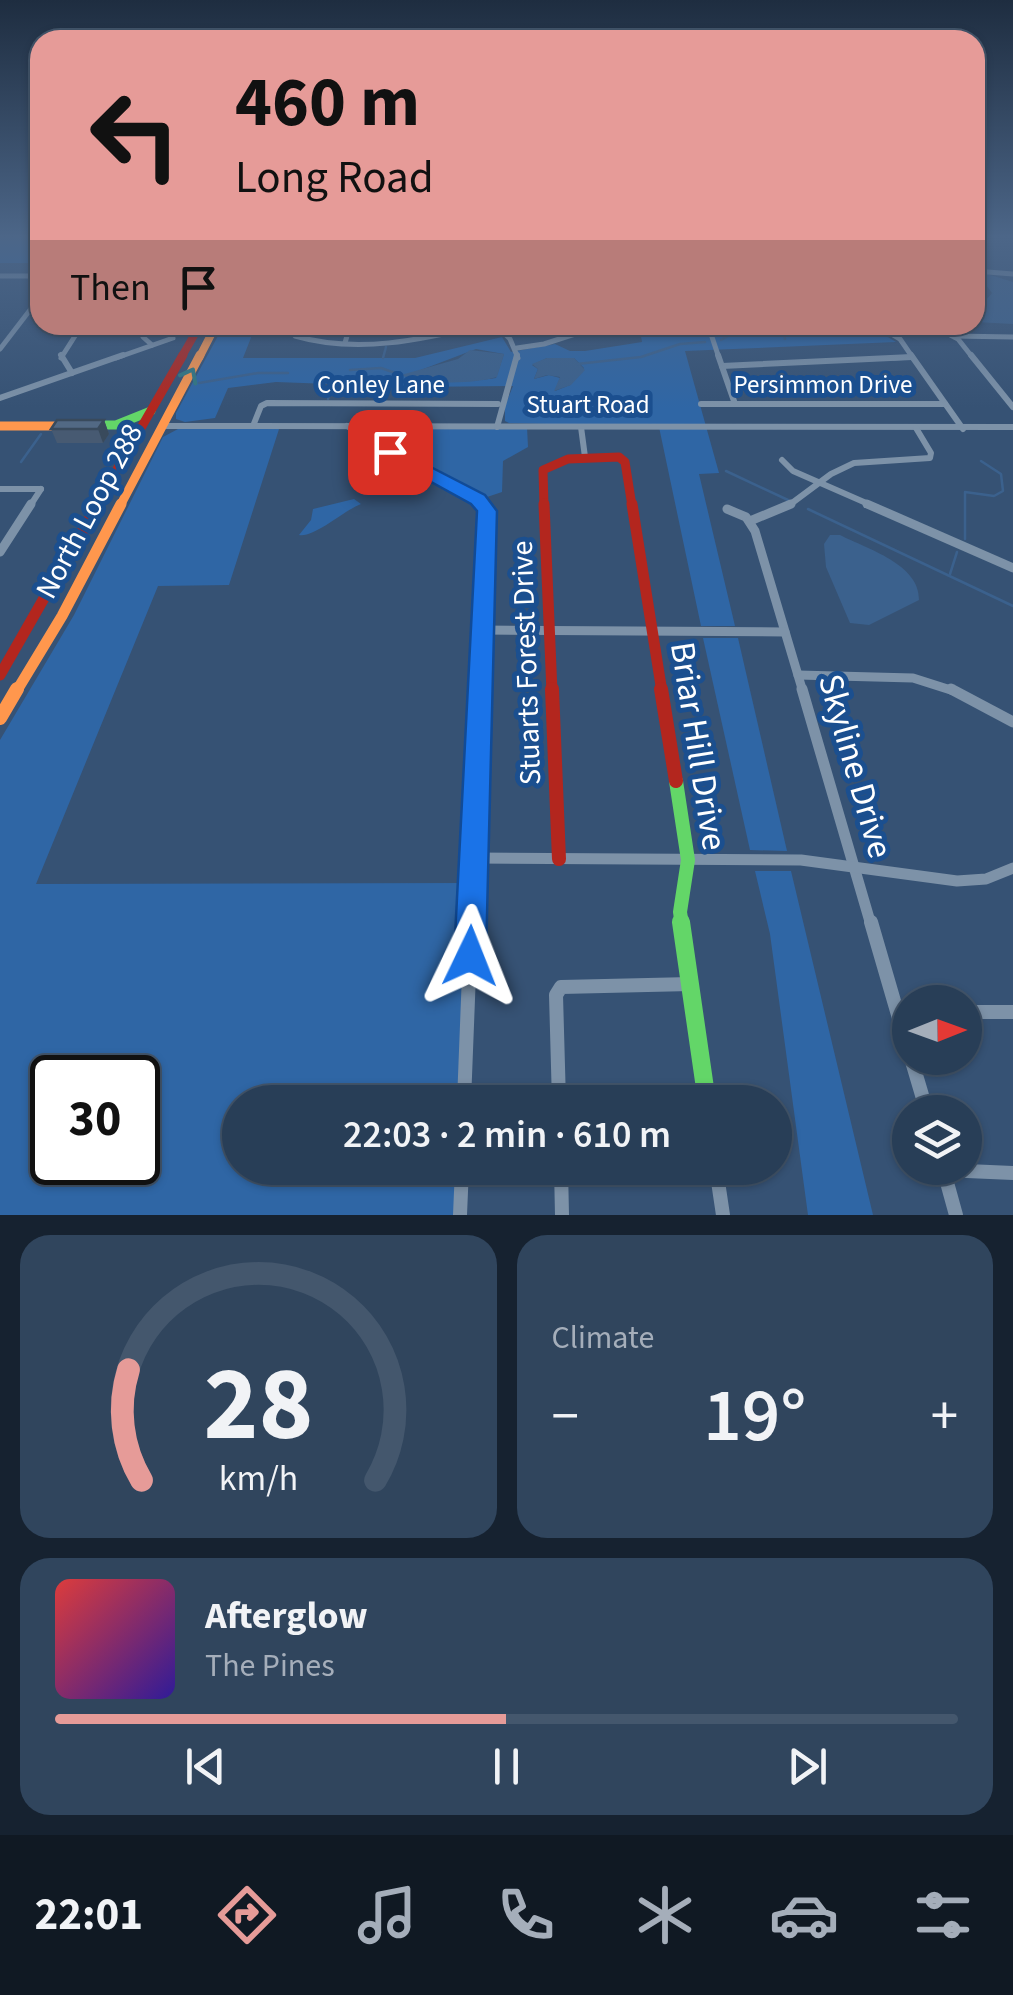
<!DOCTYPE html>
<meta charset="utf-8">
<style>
body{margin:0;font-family:"Source Sans 3",sans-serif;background:#30455d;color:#f1f3f6;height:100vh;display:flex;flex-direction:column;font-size:38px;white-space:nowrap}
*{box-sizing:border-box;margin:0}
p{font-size:32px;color:#a5aeba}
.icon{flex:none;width:55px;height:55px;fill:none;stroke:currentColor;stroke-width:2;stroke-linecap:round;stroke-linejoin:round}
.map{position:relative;height:1215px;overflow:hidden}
.side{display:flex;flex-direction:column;gap:20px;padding:20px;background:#162230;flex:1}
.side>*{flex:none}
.hud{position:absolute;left:30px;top:30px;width:955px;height:305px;border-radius:30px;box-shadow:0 2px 8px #0004,0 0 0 2px #44576d;background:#e69b98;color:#111;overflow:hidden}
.needle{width:65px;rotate:89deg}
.tools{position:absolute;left:892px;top:985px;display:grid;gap:20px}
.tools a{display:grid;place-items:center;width:90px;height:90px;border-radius:50%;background:#283e57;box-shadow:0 2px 8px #0004,0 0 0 2px #44576d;font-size:50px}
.speed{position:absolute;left:30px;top:1055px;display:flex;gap:20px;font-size:50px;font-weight:700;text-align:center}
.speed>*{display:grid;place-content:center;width:130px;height:130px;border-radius:50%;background:#283e57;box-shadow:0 2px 8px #0004,0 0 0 2px #44576d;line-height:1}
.speed .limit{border:5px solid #111;border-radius:15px;background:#fff;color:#111}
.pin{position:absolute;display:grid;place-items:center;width:85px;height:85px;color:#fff;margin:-42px;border-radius:20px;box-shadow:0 5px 15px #0006}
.me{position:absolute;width:110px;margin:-55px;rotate:2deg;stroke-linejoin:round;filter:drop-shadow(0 0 8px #0008)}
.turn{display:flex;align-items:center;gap:35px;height:210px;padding:0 40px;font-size:45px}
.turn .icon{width:130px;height:130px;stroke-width:2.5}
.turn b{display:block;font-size:70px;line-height:85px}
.then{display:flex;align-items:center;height:95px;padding:0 40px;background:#0003;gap:20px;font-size:38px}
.big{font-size:75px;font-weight:600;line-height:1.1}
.side .tile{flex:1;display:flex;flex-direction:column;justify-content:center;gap:15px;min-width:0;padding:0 35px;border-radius:30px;background:#30455d}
.side .dial{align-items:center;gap:0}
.dial svg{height:260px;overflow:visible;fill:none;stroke:#44576d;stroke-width:7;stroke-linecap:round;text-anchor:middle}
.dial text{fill:#f1f3f6;stroke:none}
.song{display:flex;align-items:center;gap:30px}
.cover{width:120px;height:120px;border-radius:15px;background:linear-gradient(135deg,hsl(0 70% 55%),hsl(250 70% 35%))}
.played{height:10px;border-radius:5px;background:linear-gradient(90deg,#e69b98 50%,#44576d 50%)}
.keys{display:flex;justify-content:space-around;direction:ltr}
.heat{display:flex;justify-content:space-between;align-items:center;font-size:55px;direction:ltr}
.side .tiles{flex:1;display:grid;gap:20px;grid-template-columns:1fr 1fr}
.tile:last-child{grid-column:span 2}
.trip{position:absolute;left:222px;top:1085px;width:570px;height:100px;border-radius:50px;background:#283e57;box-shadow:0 2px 8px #0004,0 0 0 2px #44576d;font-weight:600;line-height:100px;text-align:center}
.tab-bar{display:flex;height:160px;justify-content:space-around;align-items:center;background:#101923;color:#a5aeba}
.tab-bar .icon{width:70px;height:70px}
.tab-bar .selected{color:#e69b98}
.tab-bar b{font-size:45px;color:#f1f3f6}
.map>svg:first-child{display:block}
.green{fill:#2f66a5;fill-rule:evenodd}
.water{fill:#3b618d}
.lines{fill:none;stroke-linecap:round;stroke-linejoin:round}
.stream{stroke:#3b618d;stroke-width:2.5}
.street-far4{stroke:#7d92a8;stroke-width:5}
.street-far3{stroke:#7d92a8;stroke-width:6}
.street-far2{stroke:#7d92a8;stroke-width:9}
.street-far1{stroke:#7d92a8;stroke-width:11}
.street{stroke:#7d92a8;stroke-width:14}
.fast-far2{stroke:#63d668;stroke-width:9}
.fast-far1{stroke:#63d668;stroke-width:14}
.fast{stroke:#63d668;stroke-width:18}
.slow-far3{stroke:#ff974d;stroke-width:8}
.slow-far2{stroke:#ff974d;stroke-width:9}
.slow-far1{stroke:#ff974d;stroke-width:11}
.slow{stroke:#ff974d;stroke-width:14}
.jam-far3{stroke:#b3261e;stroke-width:8}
.jam-far2{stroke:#b3261e;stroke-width:9}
.jam-far1{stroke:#b3261e;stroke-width:11}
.jam{stroke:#b3261e;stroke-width:14}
.wall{fill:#475a72}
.shaded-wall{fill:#394a5c}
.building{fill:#526984;stroke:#394a5c;stroke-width:2.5}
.oneway{stroke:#317883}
.route{fill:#1a73e8;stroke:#114b97;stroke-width:2.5}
.labels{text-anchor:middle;stroke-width:10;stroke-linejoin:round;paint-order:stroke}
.far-street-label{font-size:25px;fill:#fff;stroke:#1b4f8f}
.street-label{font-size:30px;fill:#fff;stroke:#1b4f8f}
.near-street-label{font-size:35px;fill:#fff;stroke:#1b4f8f}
</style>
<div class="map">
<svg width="1013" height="1215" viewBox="0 0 1013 1215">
<rect width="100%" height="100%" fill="#365274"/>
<g class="green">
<rect x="0" y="238" width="40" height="25"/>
<path d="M224,325H256L243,358H415L502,337L511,352L555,344L570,351H585L642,342L639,325H677L679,333H714L713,325H743L739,326V333L766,334L769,330L765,325H920L923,329L878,331L896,342L685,351L719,473L699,474L735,626H701L659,427L509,423L505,421V406L513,386L411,387L276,382L228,388L215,418L185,422L176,419V413ZM476,349L504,354L496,378C477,381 417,386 405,376ZM547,358H574L584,368L570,385L555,391L560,378L549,375L534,379L538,369L532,365Z"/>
<path d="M280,426L229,585L158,586L36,884L473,883L464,1102H240V1168H462L460,1215H0V740L74,615L163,437L178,429ZM52,1078H138V1162H52Z"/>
<path d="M347,426L402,427L394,442L407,443L406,426L527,427L528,447L503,461L502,492L478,500Z"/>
<path d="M354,499L361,504C343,511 314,538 299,535L311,520L313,509Z"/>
<path d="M703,638H738L787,851L750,850Z"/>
<path d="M755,871H791L873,1215H808L770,934Z"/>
</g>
<g class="water">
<path d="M987,274L1013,282V324L975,322V303L986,300L992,293L981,278Z"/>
<path d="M470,350L504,354L497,377C470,385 423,384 401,375L458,359Z"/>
<path d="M547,358H574L585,370L571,385L554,391L560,377L547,375L534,379L538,369L532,364Z"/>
<path d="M830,535H840C867,549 920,564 919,600L869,625L850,623L826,567L824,544Z"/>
</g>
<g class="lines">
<g class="stream">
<path d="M855,325L859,330"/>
<path d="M766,330L820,332L840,325"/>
<path d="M785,339L783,331L788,330"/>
<path d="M721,340L733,333"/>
<path d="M383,358L386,347"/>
<path d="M577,364L641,357L680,344L705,342"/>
<path d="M350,370L381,368L401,375"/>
<path d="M199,383L258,373H288"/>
<path d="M328,399L332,385"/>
<path d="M21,462L41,434"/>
<path d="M726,471L788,500"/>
<path d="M808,509L1013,606"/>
<path d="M965,539V492L994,496L1003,491L1001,474L981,461"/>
<path d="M950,574L957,552"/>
</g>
<g class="street-far4">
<path d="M975,271L1013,274"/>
<path d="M0,276H40"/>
<path d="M149,325L143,337L152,345"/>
<path d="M288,325L295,336C357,354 421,340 483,325"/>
<path d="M496,325L510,339L518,358"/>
<path d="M708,325L719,358"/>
<path d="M931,325L958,339L973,358"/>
<path d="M890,333L900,339L913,358"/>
<path d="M954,336L1013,337"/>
<path d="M345,343L350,325"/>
<path d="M517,348L544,344L603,325"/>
<path d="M0,349L40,297"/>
<path d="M61,358L82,325"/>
<path d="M116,358L173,338"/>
<path d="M894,358L912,357"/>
</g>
<g class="street-far3">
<path d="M61,355L72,373"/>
<path d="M718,355L735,404"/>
<path d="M911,355L963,429"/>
<path d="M971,355L1013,407"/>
<path d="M722,366L912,357"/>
<path d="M0,398L123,355"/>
<path d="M701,404H945"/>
<path d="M163,426L1013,427"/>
<path d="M253,426L261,406L267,403L498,404"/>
<path d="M347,426L483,506"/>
<path d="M497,427L517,355"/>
<path d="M581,427L585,457"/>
<path d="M782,460L793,471L873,506"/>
<path d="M0,489H41"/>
<path d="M30,506L41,489"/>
<path d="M788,506L831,474L854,463L930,458L931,453L916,428"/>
</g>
<g class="street-far2">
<path d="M867,504L1013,568"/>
<path d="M727,509L746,517L755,531L803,692"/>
<path d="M750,521L791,504"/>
<path d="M0,552L31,504"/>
<path d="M482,630L785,632"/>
<path d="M798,675L913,678L957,692"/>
<path d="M480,692L487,511L481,504"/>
</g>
<g class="street-far1">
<path d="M802,689L871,925"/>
<path d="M951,689L1013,722"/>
<path d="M474,858L801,860L957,881L986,879L1013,868"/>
<path d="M471,925L480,689"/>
</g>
<g class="street">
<path d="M871,922L910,1056"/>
<path d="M965,1012H1013"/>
<path d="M911,1058L927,1112"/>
<path d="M464,1102L471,922"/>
<path d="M559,1102L556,995L561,987L691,984"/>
<path d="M561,1168L562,1215"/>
<path d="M716,1168L723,1215"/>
<path d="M943,1168L956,1215"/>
<path d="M944,1170L1013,1173"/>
<path d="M460,1215L462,1168"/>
</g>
<path class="fast-far2" d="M94,425H116L151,411"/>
<path class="fast-far1" d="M676,781L688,860L680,912L682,925"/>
<path class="fast" d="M681,922L707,1102"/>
<path class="slow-far3" d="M199,358L216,325"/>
<g class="slow-far2">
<path d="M0,426H66"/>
<path d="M120,506L200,355"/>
</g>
<path class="slow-far1" d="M16,692L62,616L121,504"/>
<path class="slow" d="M0,718L17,689"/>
<path class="jam-far3" d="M181,358L200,325"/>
<g class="jam-far2">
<path d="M96,506L183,355"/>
<path d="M544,506L543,470L568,459L619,457L625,462L632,506"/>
</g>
<g class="jam-far1">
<path d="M544,504L552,692"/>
<path d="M632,504L662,692"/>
<path d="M0,675L98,504"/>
</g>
<g class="jam">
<path d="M552,689L559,859"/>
<path d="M661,689L676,781"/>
</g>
</g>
<path class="wall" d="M104,420L109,434L103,443H57L51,429Z"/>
<path class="shaded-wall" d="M104,420L109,434L103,443L98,429Z"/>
<path class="building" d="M57,420H104L98,429H51Z"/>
<defs><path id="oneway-chevron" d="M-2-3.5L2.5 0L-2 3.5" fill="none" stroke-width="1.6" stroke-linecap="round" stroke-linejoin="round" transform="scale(2.5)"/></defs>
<use class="oneway" href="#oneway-chevron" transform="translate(190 375) rotate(-62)"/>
<linearGradient id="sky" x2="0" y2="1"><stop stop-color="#1e2d40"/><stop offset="0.58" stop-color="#4c6688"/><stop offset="1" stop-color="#4c6688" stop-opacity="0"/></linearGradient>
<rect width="1013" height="408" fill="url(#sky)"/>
<path class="route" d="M390,446L485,495L497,511L486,956L482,967L470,971L459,967L454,956L477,511L471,504L384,456V448Z"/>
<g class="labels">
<g class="far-street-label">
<text x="381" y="393">Conley Lane</text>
<text x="823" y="393">Persimmon Drive</text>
<text x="588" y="413">Stuart Road</text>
</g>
<g class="street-label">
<text transform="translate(89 511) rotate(-62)" y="10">North Loop 288</text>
<text transform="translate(526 663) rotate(-92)" y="10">Stuarts Forest Drive</text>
</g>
<g class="near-street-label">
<text transform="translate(699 746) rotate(81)" y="12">Briar Hill Drive</text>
<text transform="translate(856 766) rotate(74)" y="12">Skyline Drive</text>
</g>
</g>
</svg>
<div class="tools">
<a><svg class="needle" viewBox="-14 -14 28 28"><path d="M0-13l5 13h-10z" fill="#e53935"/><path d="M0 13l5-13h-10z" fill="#a5aeba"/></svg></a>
<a><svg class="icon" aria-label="layers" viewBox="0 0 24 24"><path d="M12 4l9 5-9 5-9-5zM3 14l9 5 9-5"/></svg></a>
</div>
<div class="speed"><div class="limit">30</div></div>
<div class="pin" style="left:390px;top:452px;background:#d93025"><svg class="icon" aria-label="arrive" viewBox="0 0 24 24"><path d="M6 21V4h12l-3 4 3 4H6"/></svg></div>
<svg class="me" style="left:470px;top:956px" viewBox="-20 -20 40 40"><path d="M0-17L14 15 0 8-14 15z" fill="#1a73e8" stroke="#fff" stroke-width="4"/></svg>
<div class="trip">22:03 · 2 min · 610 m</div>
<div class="hud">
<div class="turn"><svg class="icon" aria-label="left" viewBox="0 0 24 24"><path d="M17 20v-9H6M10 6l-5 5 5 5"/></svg><div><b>460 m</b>Long Road</div></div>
<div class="then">Then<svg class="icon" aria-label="arrive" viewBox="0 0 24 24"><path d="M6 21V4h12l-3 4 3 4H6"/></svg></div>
</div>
</div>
<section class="side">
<div class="tiles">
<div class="tile dial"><svg viewBox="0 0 100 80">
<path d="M14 69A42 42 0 1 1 86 69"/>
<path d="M14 69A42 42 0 0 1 10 35" stroke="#e69b98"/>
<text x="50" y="56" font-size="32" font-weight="700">28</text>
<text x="50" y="72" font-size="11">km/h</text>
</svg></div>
<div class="tile"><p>Climate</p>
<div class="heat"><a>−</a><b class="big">19°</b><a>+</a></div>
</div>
<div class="tile">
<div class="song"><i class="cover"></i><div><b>Afterglow</b><p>The Pines</p></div></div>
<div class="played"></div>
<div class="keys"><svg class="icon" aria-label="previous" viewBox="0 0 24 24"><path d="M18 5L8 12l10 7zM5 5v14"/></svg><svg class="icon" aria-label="pause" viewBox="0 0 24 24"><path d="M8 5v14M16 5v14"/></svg><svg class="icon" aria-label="next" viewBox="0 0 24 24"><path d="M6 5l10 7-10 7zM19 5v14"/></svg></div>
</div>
</div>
</section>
<nav class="tab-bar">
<b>22:01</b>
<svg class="icon selected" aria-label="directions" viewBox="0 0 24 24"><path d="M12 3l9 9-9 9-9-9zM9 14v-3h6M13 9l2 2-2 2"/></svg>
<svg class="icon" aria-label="music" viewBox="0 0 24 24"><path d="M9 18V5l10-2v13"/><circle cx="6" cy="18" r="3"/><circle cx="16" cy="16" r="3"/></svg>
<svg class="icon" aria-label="phone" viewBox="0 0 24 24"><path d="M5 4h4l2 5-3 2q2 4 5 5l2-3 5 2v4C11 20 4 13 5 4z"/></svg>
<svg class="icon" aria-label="climate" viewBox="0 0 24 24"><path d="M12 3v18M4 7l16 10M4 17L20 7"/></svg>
<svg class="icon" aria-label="car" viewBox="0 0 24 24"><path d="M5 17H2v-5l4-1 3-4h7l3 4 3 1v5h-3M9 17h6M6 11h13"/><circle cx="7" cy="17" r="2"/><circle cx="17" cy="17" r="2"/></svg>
<svg class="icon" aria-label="filters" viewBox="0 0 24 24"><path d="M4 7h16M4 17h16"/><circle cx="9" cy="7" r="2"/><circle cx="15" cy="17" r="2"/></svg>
</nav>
